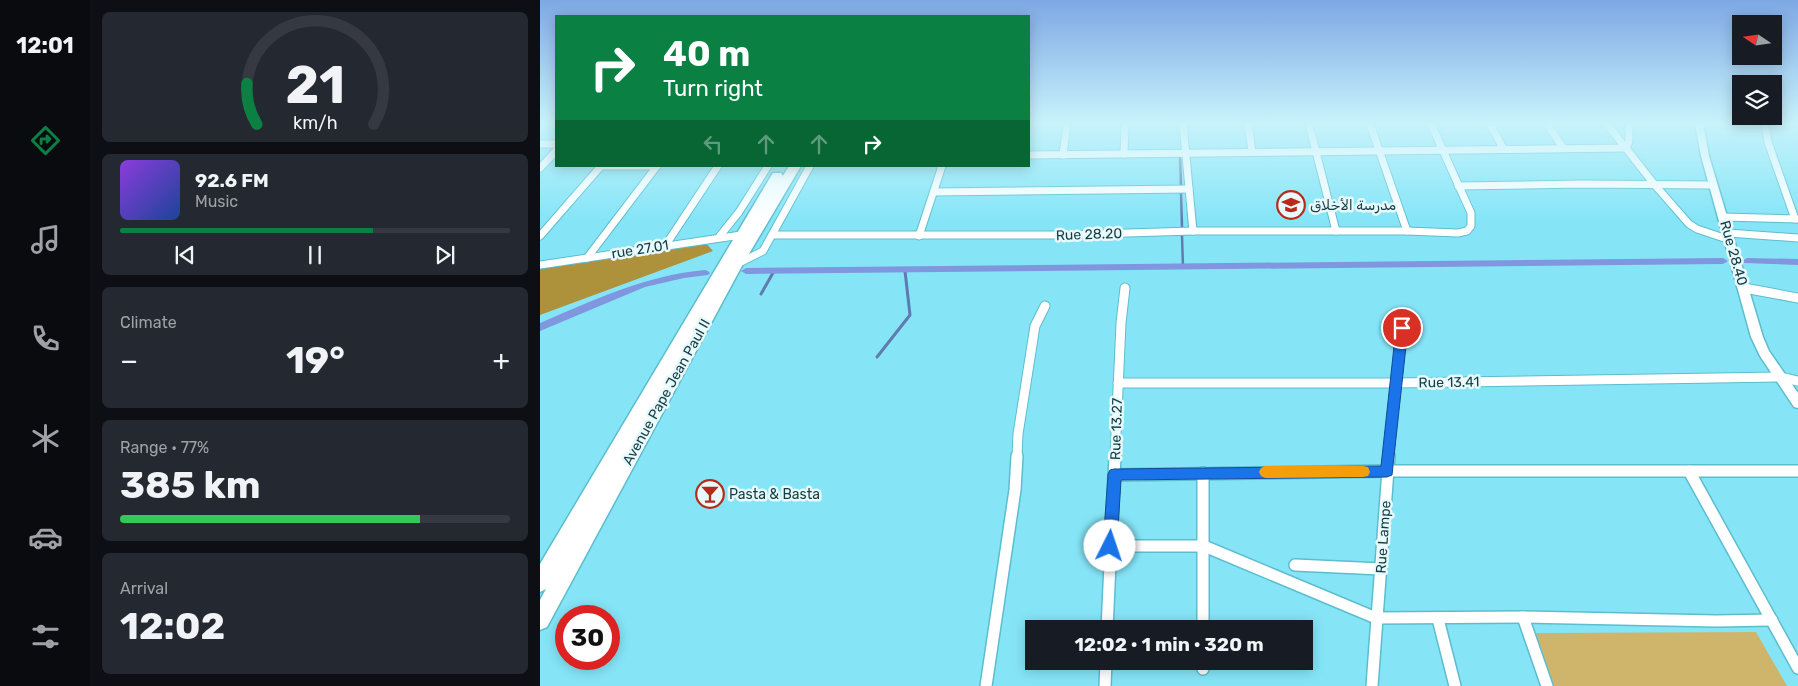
<!DOCTYPE html>
<meta charset="utf-8">
<style>
body{margin:0;font-family:Rubik,Cairo,sans-serif;background:#242831;color:#f1f3f6;height:100vh;display:flex;flex-direction:column;font-size:19px;white-space:nowrap}
*{box-sizing:border-box;margin:0}
p{font-size:16px;color:#9ea1a6}
.icon{flex:none;width:28px;height:28px;fill:none;stroke:currentColor;stroke-width:2;stroke-linecap:round;stroke-linejoin:round}
.map{position:relative;flex:1;overflow:hidden}
.side{display:flex;flex-direction:column;gap:12px;padding:12px;background:#0d0f14;width:450px}
.side>*{flex:none}
.banner{position:absolute;left:15px;top:15px;width:475px;height:152px;border-radius:0px;box-shadow:0 2px 12px #0003;background:#0b8043;color:#fff;overflow:hidden}
.needle{width:32px;rotate:283deg}
.buttons{position:absolute;left:1192px;top:15px;display:grid;gap:10px}
.buttons a{display:grid;place-items:center;width:50px;height:50px;border-radius:0px;background:#171b24;box-shadow:0 2px 12px #0003;font-size:25px}
.speed{position:absolute;left:15px;top:605px;display:flex;gap:10px;font-size:25px;font-weight:700;text-align:center}
.speed>*{display:grid;place-content:center;width:65px;height:65px;border-radius:50%;background:#171b24;box-shadow:0 2px 12px #0003;line-height:1}
.speed .limit{border:8px solid #d22;background:#fff;color:#111}
.pin{position:absolute;display:grid;place-items:center;width:42px;height:42px;color:#fff;margin:-21px;border:2px solid #fff;border-radius:50%;box-shadow:0 1px 5px #0007}
.me{position:absolute;width:55px;margin:-28px;rotate:4deg;stroke-linejoin:round;filter:drop-shadow(0 0 4px #0008)}
.turn{display:flex;align-items:center;gap:18px;height:105px;padding:0 25px;font-size:22px}
.turn .icon{width:65px;height:65px;stroke-width:2.5}
.turn b{display:block;font-size:35px;line-height:42px}
.lanes{display:flex;align-items:center;height:48px;padding:0 25px;background:#0003;justify-content:center;gap:25px;direction:ltr}
.lanes .off{opacity:.35}
.big{font-size:38px;font-weight:700;line-height:1.1}
.side .card{flex:1;display:flex;flex-direction:column;justify-content:center;gap:8px;min-width:0;padding:0 18px;border-radius:8px;background:#242831}
.side .dial{align-items:center;gap:0}
.dial svg{height:130px;overflow:visible;fill:none;stroke:#363941;stroke-width:7;stroke-linecap:round;text-anchor:middle}
.dial text{fill:#f1f3f6;stroke:none}
.song{display:flex;align-items:center;gap:15px}
.cover{width:60px;height:60px;border-radius:8px;background:linear-gradient(135deg,hsl(270 70% 55%),hsl(220 70% 35%))}
.played{height:5px;border-radius:2px;background:linear-gradient(90deg,#0b8043 65%,#363941 65%)}
.keys{display:flex;justify-content:space-around;direction:ltr}
.heat{display:flex;justify-content:space-between;align-items:center;font-size:28px;direction:ltr}
.charge{height:8px;border-radius:4px;background:linear-gradient(90deg,#34c759 77%,#363941 0)}
.trip{position:absolute;left:485px;top:620px;width:288px;height:50px;border-radius:0px;background:#171b24;box-shadow:0 2px 12px #0003;font-weight:700;line-height:50px;text-align:center}
main{display:flex;flex:1;min-height:0}
.tabs{display:flex;flex-direction:column;width:90px;justify-content:space-around;align-items:center;background:#090b0e;color:#9ea1a6}
.tabs .icon{width:35px;height:35px}
.tabs .on{color:#0b8043}
.tabs b{font-size:22px;color:#f1f3f6}
.map>svg:first-child{display:block}
.green{fill:#cfb56b}
.forest{fill:#ae913b}
.lines{fill:none;stroke-linecap:round;stroke-linejoin:round}
.stream-far1{stroke:#5f7bb0;stroke-width:2.5}
.stream{stroke:#5f7bb0;stroke-width:3}
.canal{fill:#8096df;fill-rule:evenodd}
.minor-far2-casing{stroke:#5cbdce;stroke-width:9}
.minor-far1-casing{stroke:#5cbdce;stroke-width:11}
.minor-casing{stroke:#5cbdce;stroke-width:14}
.tertiary-casing{stroke:#5cbdce;stroke-width:3}
.trunk-casing{stroke:#5cbdce;stroke-width:3}
.minor-far2{stroke:#fff;stroke-width:7}
.minor-far1{stroke:#fff;stroke-width:9}
.minor{stroke:#fff;stroke-width:11}
.tertiary{fill:#fff;fill-rule:evenodd}
.trunk{fill:#fff;fill-rule:evenodd}
.route{fill:#1a73e8;stroke:#114b97}
.slow{fill:#f59e0b}
.labels{text-anchor:middle;stroke-width:5;stroke-linejoin:round;paint-order:stroke}
.poi-label{font-size:14px;fill:#133d44;stroke:#e8f9fc;text-anchor:start}
.street-label{font-size:14px;fill:#133d44;stroke:#e8f9fc}
</style>
<main>
<nav class="tabs">
<b>12:01</b>
<svg class="icon on" aria-label="directions" viewBox="0 0 24 24"><path d="M12 3l9 9-9 9-9-9zM9 14v-3h6M13 9l2 2-2 2"/></svg>
<svg class="icon" aria-label="music" viewBox="0 0 24 24"><path d="M9 18V5l10-2v13"/><circle cx="6" cy="18" r="3"/><circle cx="16" cy="16" r="3"/></svg>
<svg class="icon" aria-label="phone" viewBox="0 0 24 24"><path d="M5 4h4l2 5-3 2q2 4 5 5l2-3 5 2v4C11 20 4 13 5 4z"/></svg>
<svg class="icon" aria-label="climate" viewBox="0 0 24 24"><path d="M12 3v18M4 7l16 10M4 17L20 7"/></svg>
<svg class="icon" aria-label="car" viewBox="0 0 24 24"><path d="M5 17H2v-5l4-1 3-4h7l3 4 3 1v5h-3M9 17h6M6 11h13"/><circle cx="7" cy="17" r="2"/><circle cx="17" cy="17" r="2"/></svg>
<svg class="icon" aria-label="filters" viewBox="0 0 24 24"><path d="M4 7h16M4 17h16"/><circle cx="9" cy="7" r="2"/><circle cx="15" cy="17" r="2"/></svg>
</nav>
<section class="side">
<div class="card dial"><svg viewBox="0 0 100 80">
<path d="M14 69A42 42 0 1 1 86 69"/>
<path d="M14 69A42 42 0 0 1 8 44" stroke="#0b8043"/>
<text x="50" y="56" font-size="32" font-weight="700">21</text>
<text x="50" y="72" font-size="11">km/h</text>
</svg></div>
<div class="card">
<div class="song"><i class="cover"></i><div><b>92.6 FM</b><p>Music</p></div></div>
<div class="played"></div>
<div class="keys"><svg class="icon" aria-label="previous" viewBox="0 0 24 24"><path d="M18 5L8 12l10 7zM5 5v14"/></svg><svg class="icon" aria-label="pause" viewBox="0 0 24 24"><path d="M8 5v14M16 5v14"/></svg><svg class="icon" aria-label="next" viewBox="0 0 24 24"><path d="M6 5l10 7-10 7zM19 5v14"/></svg></div>
</div>
<div class="card"><p>Climate</p>
<div class="heat"><a>−</a><b class="big">19°</b><a>+</a></div>
</div>
<div class="card"><p>Range · 77%</p><b class="big">385 km</b><div class="charge"></div></div>
<div class="card"><p>Arrival</p><b class="big">12:02</b></div>
</section>
<div class="map">
<svg width="1258" height="686" viewBox="0 0 1258 686">
<rect width="100%" height="100%" fill="#85e5f7"/>
<path class="green" d="M1216,632L1247,686H1014L995,633Z"/>
<path class="forest" d="M165,242L173,251L0,315V269Z"/>
<g class="lines">
<g class="stream-far1">
<path d="M640,157L641,185"/>
<path d="M641,193L642,227"/>
<path d="M642,236L643,267"/>
<path d="M365,269V273"/>
<path d="M233,273L234,271"/>
</g>
<g class="stream">
<path d="M221,294L234,271"/>
<path d="M337,357L370,315L365,271"/>
</g>
<g class="canal">
<path d="M1183,258L1188,261L1183,264L206,274L201,271L206,268Z"/>
<path d="M1207,258L1258,259V265L1204,263L1202,261Z"/>
<path d="M165,270L168,271L170,273L168,275L144,278L105,287L0,331V323C54,300 106,275 165,270Z"/>
</g>
<defs>
<g id="minor-far2">
<path d="M643,124L653,231"/>
<path d="M708,124L712,152"/>
<path d="M769,124L796,231"/>
<path d="M830,124L867,231"/>
<path d="M950,124L963,148"/>
<path d="M1007,124L1023,148"/>
<path d="M1067,124L1114,184L1149,224L1157,229L1190,240"/>
<path d="M1225,124L1228,142L1255,219"/>
<path d="M0,144H16"/>
<path d="M584,154L585,124"/>
<path d="M489,155L1086,148L1089,141V124"/>
<path d="M523,155L527,124"/>
<path d="M60,166H117"/>
<path d="M0,168L16,151"/>
<path d="M918,186L1041,184L1173,185"/>
<path d="M394,192L649,189"/>
<path d="M1183,217L1258,219"/>
<path d="M1188,233L1258,238"/>
<path d="M232,235H521L653,231H867L918,233L927,231L931,226V213L891,124"/>
<path d="M0,236L61,166"/>
<path d="M379,236L402,166"/>
<path d="M179,237L199,212L228,166"/>
<path d="M125,246L178,166"/>
<path d="M47,258L117,166"/>
<path d="M197,264L223,251L270,166"/>
<path d="M0,265L201,235"/>
</g>
<g id="minor-far1">
<path d="M1204,288L1258,298"/>
<path d="M578,383H856L1240,377L1258,381"/>
<path d="M477,457L478,434L495,326L505,306"/>
<path d="M575,457L581,323L585,288"/>
<path d="M848,457L862,328"/>
</g>
<g id="minor">
<path d="M1149,471L1258,668"/>
<path d="M663,473V629"/>
<path d="M574,475L847,471H1258"/>
<path d="M570,546H664L836,618L983,617L1176,621L1232,620"/>
<path d="M755,565L841,569"/>
<path d="M983,617L1007,686"/>
<path d="M898,619L915,686"/>
<path d="M567,629L575,456"/>
<path d="M663,661V669"/>
<path d="M446,686L475,490L477,456"/>
<path d="M565,686L566,661"/>
<path d="M832,686L849,456"/>
</g>
<path id="tertiary" d="M1155,124H1163L1169,156L1223,337L1229,351L1258,393V408L1254,407L1220,356L1211,337L1161,156Z"/>
<path id="trunk" d="M249,166H261L203,264L7,627L0,630V600L6,589L0,592V564L231,176L233,173H241L243,176L241,179Z"/>
</defs>
<use href="#minor-far2" class="minor-far2-casing"/>
<use href="#minor-far1" class="minor-far1-casing"/>
<use href="#minor" class="minor-casing"/>
<use href="#tertiary" class="tertiary-casing"/>
<use href="#trunk" class="trunk-casing"/>
<use href="#minor-far2" class="minor-far2"/>
<use href="#minor-far1" class="minor-far1"/>
<use href="#minor" class="minor"/>
<use href="#tertiary" class="tertiary"/>
<use href="#trunk" class="trunk"/>
</g>
<linearGradient id="sky" x2="0" y2="1"><stop stop-color="#7ea8e4"/><stop offset="0.56" stop-color="#c8f3fb"/><stop offset="1" stop-color="#c8f3fb" stop-opacity="0"/></linearGradient>
<rect width="1258" height="220" fill="url(#sky)"/>
<path class="route" d="M862,324L868,328L852,475L847,477L581,480L577,546L575,551L570,553L565,551L563,546L568,474L570,470L574,469L841,466L856,328Z"/>
<path class="slow" d="M725,466H823L828,467L830,472L828,476L823,477L725,478L721,476L719,472L721,468Z"/>
<defs>
<symbol id="school-ring" viewBox="-11 -11 22 22"><circle r="9.5" fill="#e8f9fc" stroke="#b72919" stroke-width="1.5"/><path d="M0-5L7-2L0 1L-7-2ZM-4 1L0 2.5L4 1V4Q0 6-4 4Z" fill="#b72919"/></symbol>
<symbol id="bar-ring" viewBox="-11 -11 22 22"><circle r="9.5" fill="#e8f9fc" stroke="#b72919" stroke-width="1.5"/><path d="M-6-5H6L.8 .8V4.5H3.5V6h-7V4.5H-.8V.8Z" fill="#b72919"/></symbol>
</defs>
<g fill-rule="evenodd">
<use href="#school-ring" x="735" y="189" width="32" height="32"/>
<use href="#bar-ring" x="154" y="478" width="32" height="32"/>
</g>
<g class="labels">
<g class="poi-label">
<text x="770" y="210">مدرسة الأخلاق</text>
<text x="189" y="499">Pasta &amp; Basta</text>
</g>
<g class="street-label">
<text transform="translate(549 234) rotate(-2)" y="5">Rue 28.20</text>
<text transform="translate(100 249) rotate(-9)" y="5">rue 27.01</text>
<text transform="translate(1194 253) rotate(74)" y="5">Rue 28.40</text>
<text transform="translate(909 382) rotate(-1)" y="5">Rue 13.41</text>
<text transform="translate(126 392) rotate(-61)" y="5">Avenue Pape Jean Paul II</text>
<text transform="translate(576 429) rotate(-88)" y="5">Rue 13.27</text>
<text transform="translate(843 537) rotate(-86)" y="5">Rue Lampe</text>
</g>
</g>
</svg>
<div class="buttons">
<a><svg class="needle" viewBox="-14 -14 28 28"><path d="M0-13l5 13h-10z" fill="#e53935"/><path d="M0 13l5-13h-10z" fill="#9ea1a6"/></svg></a>
<a><svg class="icon" aria-label="layers" viewBox="0 0 24 24"><path d="M12 4l9 5-9 5-9-5zM3 14l9 5 9-5"/></svg></a>
</div>
<div class="speed"><div class="limit">30</div></div>
<div class="pin" style="left:862px;top:328px;background:#d93025"><svg class="icon" aria-label="arrive" viewBox="0 0 24 24"><path d="M6 21V4h12l-3 4 3 4H6"/></svg></div>
<svg class="me" style="left:570px;top:546px" viewBox="-20 -20 40 40"><circle r="19" fill="#fff"/><path d="M0-13L10 11 0 6-10 11z" fill="#1a73e8"/></svg>
<div class="trip">12:02 · 1 min · 320 m</div>
<div class="banner">
<div class="turn"><svg class="icon" aria-label="right" viewBox="0 0 24 24"><path d="M7 20v-9h11M14 6l5 5-5 5"/></svg><div><b>40 m</b>Turn right</div></div>
<div class="lanes"><svg class="icon off" aria-label="left" viewBox="0 0 24 24"><path d="M17 20v-9H6M10 6l-5 5 5 5"/></svg><svg class="icon off" aria-label="ahead" viewBox="0 0 24 24"><path d="M12 20V5M6 11l6-6 6 6"/></svg><svg class="icon off" aria-label="ahead" viewBox="0 0 24 24"><path d="M12 20V5M6 11l6-6 6 6"/></svg><svg class="icon" aria-label="right" viewBox="0 0 24 24"><path d="M7 20v-9h11M14 6l5 5-5 5"/></svg></div>
</div>
</div>
</main>
